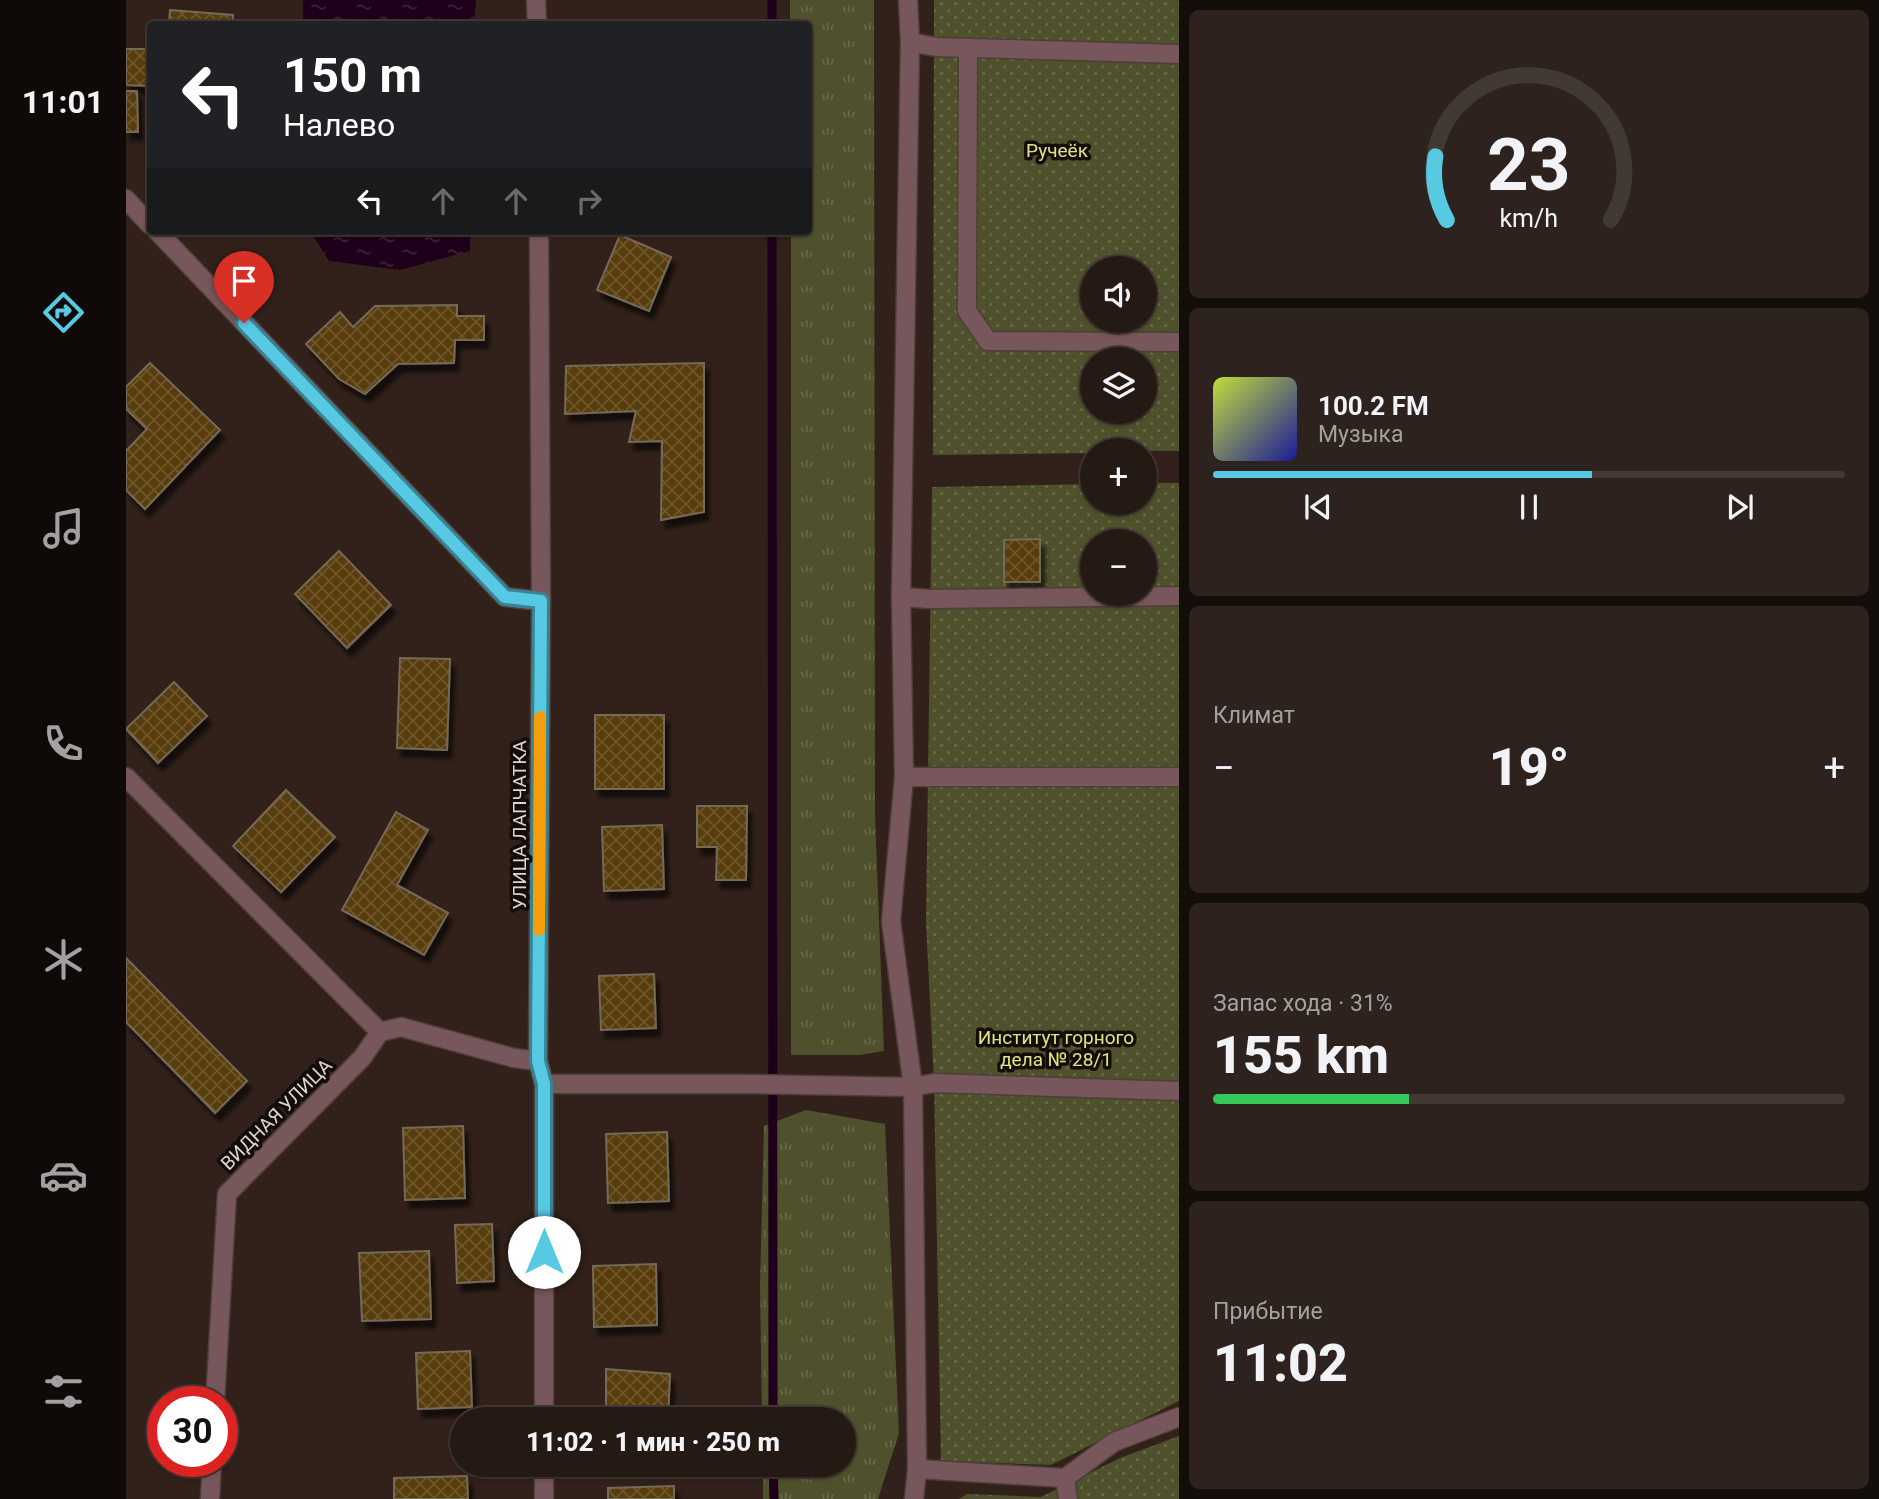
<!DOCTYPE html>
<html lang="ru">
<meta charset="utf-8">
<style>
body{margin:0;font-family:Roboto,sans-serif;background:#2d221d;color:#f1f3f6;height:100vh;display:flex;flex-direction:column;font-size:26px;white-space:nowrap}
*{box-sizing:border-box;margin:0}
p{font-size:23px;color:#a3a0a0}
.icon{flex:none;width:38px;height:38px;fill:none;stroke:currentColor;stroke-width:2;stroke-linecap:round;stroke-linejoin:round}
.map{position:relative;flex:1;overflow:hidden}
.drawer{display:flex;flex-direction:column;gap:10px;padding:10px;background:#140e0b;width:700px}
.drawer>*{flex:none}
.guide{position:absolute;left:21px;top:21px;width:665px;height:214px;border-radius:7px;box-shadow:0 2px 5px #0004,0 0 0 2px #423834;background:#202124;color:#fff;overflow:hidden}
.fabs{position:absolute;left:954px;top:256px;display:grid;gap:14px}
.fabs a{display:grid;place-items:center;width:77px;height:77px;border-radius:50%;background:#251914;box-shadow:0 2px 5px #0004,0 0 0 2px #423834;font-size:35px}
.speed{position:absolute;left:21px;top:1386px;display:flex;gap:14px;font-size:35px;font-weight:700;text-align:center}
.speed>*{display:grid;place-content:center;width:91px;height:91px;border-radius:50%;background:#251914;box-shadow:0 2px 5px #0004,0 0 0 2px #423834;line-height:1}
.speed .limit{border:10px solid #d22;background:#fff;color:#111}
.pin{position:absolute;display:grid;place-items:center;width:60px;height:60px;color:#fff;margin:-72px -30px;border-radius:50% 50% 50% 0;rotate:-45deg;box-shadow:0 0 7px #0007}
.pin .icon{rotate:45deg}
.me{position:absolute;width:77px;margin:-38px;rotate:0deg;stroke-linejoin:round;filter:drop-shadow(0 0 5px #0008)}
.turn{display:flex;align-items:center;gap:24px;height:147px;padding:0 21px;font-size:32px}
.turn .icon{width:91px;height:91px;stroke-width:2.5}
.turn b{display:block;font-size:49px;line-height:60px}
.lanes{display:flex;align-items:center;height:66px;padding:0 21px;background:#0003;justify-content:center;gap:35px;direction:ltr}
.lanes .off{opacity:.35}
.big{font-size:52px;font-weight:800;line-height:1.1}
.drawer .tile{flex:1;display:flex;flex-direction:column;justify-content:center;gap:10px;min-width:0;padding:0 24px;border-radius:10px;background:#2d221d}
.drawer .dial{align-items:center;gap:0}
.dial svg{height:182px;overflow:visible;fill:none;stroke:#423834;stroke-width:7;stroke-linecap:round;text-anchor:middle}
.dial text{fill:#f1f3f6;stroke:none}
.song{display:flex;align-items:center;gap:21px}
.cover{width:84px;height:84px;border-radius:10px;background:linear-gradient(135deg,hsl(70 70% 55%),hsl(240 70% 35%))}
.played{height:7px;border-radius:4px;background:linear-gradient(90deg,#58c9e3 60%,#423834 60%)}
.keys{display:flex;justify-content:space-around;direction:ltr}
.heat{display:flex;justify-content:space-between;align-items:center;font-size:38px;direction:ltr}
.charge{height:10px;border-radius:5px;background:linear-gradient(90deg,#34c759 31%,#423834 0)}
.trip{position:absolute;left:324px;top:1407px;width:406px;height:70px;border-radius:35px;background:#251914;box-shadow:0 2px 5px #0004,0 0 0 2px #423834;font-weight:800;line-height:70px;text-align:center}
main{display:flex;flex:1;min-height:0}
.tabs{display:flex;flex-direction:column;width:126px;justify-content:space-around;align-items:center;background:#0f0a08;color:#a3a0a0}
.tabs .icon{width:49px;height:49px}
.tabs .current{color:#58c9e3}
.tabs b{font-size:32px;color:#f1f3f6}
.map>svg:first-child{display:block}
.grass{fill:url(#grass-tufts)}
.garden{fill:url(#garden-dots);fill-rule:evenodd}
.water{fill:url(#water-ripples)}
.lines{fill:none;stroke-linecap:round;stroke-linejoin:round}
.stream{stroke:#1f001a;stroke-width:9}
.building{fill:url(#building-cross-hatch);stroke:#746959;stroke-width:2;filter:url(#shadow)}
.service-casing{stroke:#4d3e37;stroke-width:21}
.minor-casing{stroke:#4d3e37;stroke-width:21}
.service{stroke:#77575b;stroke-width:18}
.minor{stroke:#77575b;stroke-width:18}
.route-casing{stroke:#398394;stroke-width:18}
.route{stroke:#58c9e3;stroke-width:12}
.slow{stroke:#f59e0b;stroke-width:12}
.labels{text-anchor:middle;stroke-width:7;stroke-linejoin:round;paint-order:stroke}
.park-label{font-size:19px;fill:#dde683;stroke:#140c09}
.street-label{font-size:19px;fill:#dfd4cf;stroke:#140c09}
</style>
<main>
<nav class="tabs">
<b>11:01</b>
<svg class="icon current" aria-label="directions" viewBox="0 0 24 24"><path d="M12 3l9 9-9 9-9-9zM9 14v-3h6M13 9l2 2-2 2"/></svg>
<svg class="icon" aria-label="music" viewBox="0 0 24 24"><path d="M9 18V5l10-2v13"/><circle cx="6" cy="18" r="3"/><circle cx="16" cy="16" r="3"/></svg>
<svg class="icon" aria-label="phone" viewBox="0 0 24 24"><path d="M5 4h4l2 5-3 2q2 4 5 5l2-3 5 2v4C11 20 4 13 5 4z"/></svg>
<svg class="icon" aria-label="climate" viewBox="0 0 24 24"><path d="M12 3v18M4 7l16 10M4 17L20 7"/></svg>
<svg class="icon" aria-label="car" viewBox="0 0 24 24"><path d="M5 17H2v-5l4-1 3-4h7l3 4 3 1v5h-3M9 17h6M6 11h13"/><circle cx="7" cy="17" r="2"/><circle cx="17" cy="17" r="2"/></svg>
<svg class="icon" aria-label="filters" viewBox="0 0 24 24"><path d="M4 7h16M4 17h16"/><circle cx="9" cy="7" r="2"/><circle cx="15" cy="17" r="2"/></svg>
</nav>
<div class="map">
<svg width="1053" height="1499" viewBox="0 0 1053 1499">
<defs>
<pattern id="grass-tufts" width="24" height="20" patternUnits="userSpaceOnUse" patternTransform="scale(1.75)"><rect width="24" height="20" fill="#4e512b"/><path d="M3 7l-1-3M5 7V3M7 7l1-3M15 17l-1-3M17 17v-4M19 17l1-3" fill="none" stroke="#676949"/></pattern>
<pattern id="garden-dots" width="8" height="8" patternUnits="userSpaceOnUse" patternTransform="scale(1.75)"><rect width="8" height="8" fill="#4e512b"/><path d="M2 2h.1M6 6h.1" fill="none" stroke="#676949" stroke-width="1.8" stroke-linecap="round"/></pattern>
<pattern id="water-ripples" width="26" height="14" patternUnits="userSpaceOnUse" patternTransform="scale(1.75)"><rect width="26" height="14" fill="#1f001a"/><path d="M2 4q2-2 4 0t4 0M15 11q2-2 4 0t4 0" fill="none" stroke="#3f243a"/></pattern>
<pattern id="building-cross-hatch" width="8" height="8" patternUnits="userSpaceOnUse" patternTransform="scale(1.75)"><rect width="8" height="8" fill="#573c07"/><path d="M0 0l8 8M0 8l8-8" fill="none" stroke="#6f572a"/></pattern>
<filter id="shadow"><feDropShadow dx="4.5" dy="8" stdDeviation="2" flood-color="#0009"/></filter>
</defs>
<rect width="100%" height="100%" fill="#31211a"/>
<g class="grass">
<path d="M664,0H748L749,816L758,1051L734,1055H665V231H682V24H664Z"/>
<path d="M680,1110L759,1124L773,1433L752,1499H637V1465H718V1419H636L634,1286L638,1126Z"/>
</g>
<g class="garden">
<path d="M808,0H1053V451L966,450V453L807,455ZM966,268H1018V320H966ZM966,359H1018V411H966Z"/>
<path d="M1019,483H1053V1401L925,1465L815,1461L808,1083L800,922L806,487L966,484V502H1018ZM966,541H1018V593H966Z"/>
<path d="M1053,1436V1499H833L841,1494L915,1497L994,1458Z"/>
</g>
<g class="water">
<path d="M177,0H350V2L348,24H177Z"/>
<path d="M184,231H344V251L274,270L203,261Z"/>
</g>
<g class="lines">
<g class="stream">
<path d="M646,24V0"/>
<path d="M646,231L647,1419"/>
<path d="M647,1465L648,1499"/>
</g>
</g>
<g class="building">
<path d="M44,10L107,15V24H43Z"/>
<path d="M0,49H22V86L0,85Z"/>
<path d="M0,91H11L12,132H0Z"/>
<path d="M494,235L545,257L523,311L471,290Z"/>
<path d="M331,305V316H358V340H329L328,363L272,364L239,394L213,379L180,344L214,312L227,327L249,306Z"/>
<path d="M24,363L94,430L19,509L0,490V451L21,429L0,409V387Z"/>
<path d="M578,363V512L535,520L536,441L503,442L510,411L439,414L440,366Z"/>
<path d="M914,539V582H878V540Z"/>
<path d="M213,551L265,605L221,648L169,594Z"/>
<path d="M274,658L324,659L321,750L271,748Z"/>
<path d="M48,682L81,716L32,763L0,729Z"/>
<rect x="469" y="715" width="69" height="74"/>
<path d="M160,790L209,837L155,892L107,846Z"/>
<path d="M571,806H621L620,880H590L591,847H571Z"/>
<path d="M270,812L302,830L271,885L322,913L298,955L216,910Z"/>
<path d="M536,825L538,889L478,891L476,827Z"/>
<path d="M0,958L121,1081L89,1113L0,1022Z"/>
<path d="M528,974L530,1028L475,1030L473,976Z"/>
<path d="M337,1126L339,1198L279,1200L277,1128Z"/>
<path d="M541,1132L543,1201L482,1203L480,1134Z"/>
<path d="M366,1224L368,1281L331,1283L329,1225Z"/>
<path d="M303,1251L305,1319L236,1321L233,1253Z"/>
<path d="M530,1264L531,1325L468,1327L467,1266Z"/>
<path d="M344,1351L346,1407L292,1409L290,1353Z"/>
<path d="M480,1369L544,1374L542,1419L480,1418Z"/>
<path d="M341,1476L342,1499H268V1478Z"/>
<path d="M548,1486V1499H482V1488Z"/>
</g>
<g class="lines">
<defs>
<g id="service">
<path d="M784,42L810,47L1053,54"/>
<path d="M842,48L841,311L862,341L1053,342"/>
<path d="M775,597L804,599L1053,596"/>
<path d="M778,777H1053"/>
<path d="M418,1084H624L787,1087L808,1083L1053,1091"/>
<path d="M939,1478L942,1499"/>
</g>
<g id="minor">
<path d="M410,0L411,24"/>
<path d="M782,0L784,42L775,597L778,777L765,921L787,1087L791,1469L788,1499"/>
<path d="M0,199L24,225"/>
<path d="M31,231L379,597L415,601"/>
<path d="M413,231L415,601L412,1061L418,1084V1419"/>
<path d="M0,777L254,1032L275,1027L388,1058L412,1061"/>
<path d="M89,1402L101,1194L236,1058L254,1032"/>
<path d="M418,1465V1499"/>
<path d="M791,1469L939,1478L988,1442L1053,1417"/>
<path d="M84,1499L86,1461"/>
</g>
</defs>
<use href="#service" class="service-casing"/>
<use href="#minor" class="minor-casing"/>
<use href="#service" class="service"/>
<use href="#minor" class="minor"/>
</g>
<g class="lines">
<defs>
<path id="route" d="M118,323L379,597L415,601L412,1061L418,1084V1252"/>
</defs>
<use href="#route" class="route-casing"/>
<use href="#route" class="route"/>
<path class="slow" d="M413,930L414,717"/>
</g>
<g class="labels">
<g class="park-label">
<text x="931" y="157">Ручеёк</text>
<text x="930" y="1044">Институт горного<tspan x="930" dy="22">дела № 28/1</tspan></text>
</g>
<g class="street-label">
<text transform="translate(393 825) rotate(-90)" y="7">УЛИЦА ЛАПЧАТКА</text>
<text transform="translate(150 1114) rotate(-45)" y="7">ВИДНАЯ УЛИЦА</text>
</g>
</g>
</svg>
<div class="fabs">
<a><svg class="icon" aria-label="sound" viewBox="0 0 24 24"><path d="M4 9h4l5-4v14l-5-4H4zM17 9q2 3 0 6"/></svg></a>
<a><svg class="icon" aria-label="layers" viewBox="0 0 24 24"><path d="M12 4l9 5-9 5-9-5zM3 14l9 5 9-5"/></svg></a>
<a>+</a>
<a>−</a>
</div>
<div class="speed"><div class="limit">30</div></div>
<div class="pin" style="left:118px;top:323px;background:#d93025"><svg class="icon" aria-label="arrive" viewBox="0 0 24 24"><path d="M6 21V4h12l-3 4 3 4H6"/></svg></div>
<svg class="me" style="left:418px;top:1252px" viewBox="-20 -20 40 40"><circle r="19" fill="#fff"/><path d="M0-13L10 11 0 6-10 11z" fill="#58c9e3"/></svg>
<div class="trip">11:02 · 1 мин · 250 m</div>
<div class="guide">
<div class="turn"><svg class="icon" aria-label="left" viewBox="0 0 24 24"><path d="M17 20v-9H6M10 6l-5 5 5 5"/></svg><div><b>150 m</b>Налево</div></div>
<div class="lanes"><svg class="icon" aria-label="left" viewBox="0 0 24 24"><path d="M17 20v-9H6M10 6l-5 5 5 5"/></svg><svg class="icon off" aria-label="ahead" viewBox="0 0 24 24"><path d="M12 20V5M6 11l6-6 6 6"/></svg><svg class="icon off" aria-label="ahead" viewBox="0 0 24 24"><path d="M12 20V5M6 11l6-6 6 6"/></svg><svg class="icon off" aria-label="right" viewBox="0 0 24 24"><path d="M7 20v-9h11M14 6l5 5-5 5"/></svg></div>
</div>
</div>
<section class="drawer">
<div class="tile dial"><svg viewBox="0 0 100 80">
<path d="M14 69A42 42 0 1 1 86 69"/>
<path d="M14 69A42 42 0 0 1 9 41" stroke="#58c9e3"/>
<text x="50" y="56" font-size="32" font-weight="700">23</text>
<text x="50" y="72" font-size="11">km/h</text>
</svg></div>
<div class="tile">
<div class="song"><i class="cover"></i><div><b>100.2 FM</b><p>Музыка</p></div></div>
<div class="played"></div>
<div class="keys"><svg class="icon" aria-label="previous" viewBox="0 0 24 24"><path d="M18 5L8 12l10 7zM5 5v14"/></svg><svg class="icon" aria-label="pause" viewBox="0 0 24 24"><path d="M8 5v14M16 5v14"/></svg><svg class="icon" aria-label="next" viewBox="0 0 24 24"><path d="M6 5l10 7-10 7zM19 5v14"/></svg></div>
</div>
<div class="tile"><p>Климат</p>
<div class="heat"><a>−</a><b class="big">19°</b><a>+</a></div>
</div>
<div class="tile"><p>Запас хода · 31%</p><b class="big">155 km</b><div class="charge"></div></div>
<div class="tile"><p>Прибытие</p><b class="big">11:02</b></div>
</section>
</main>
